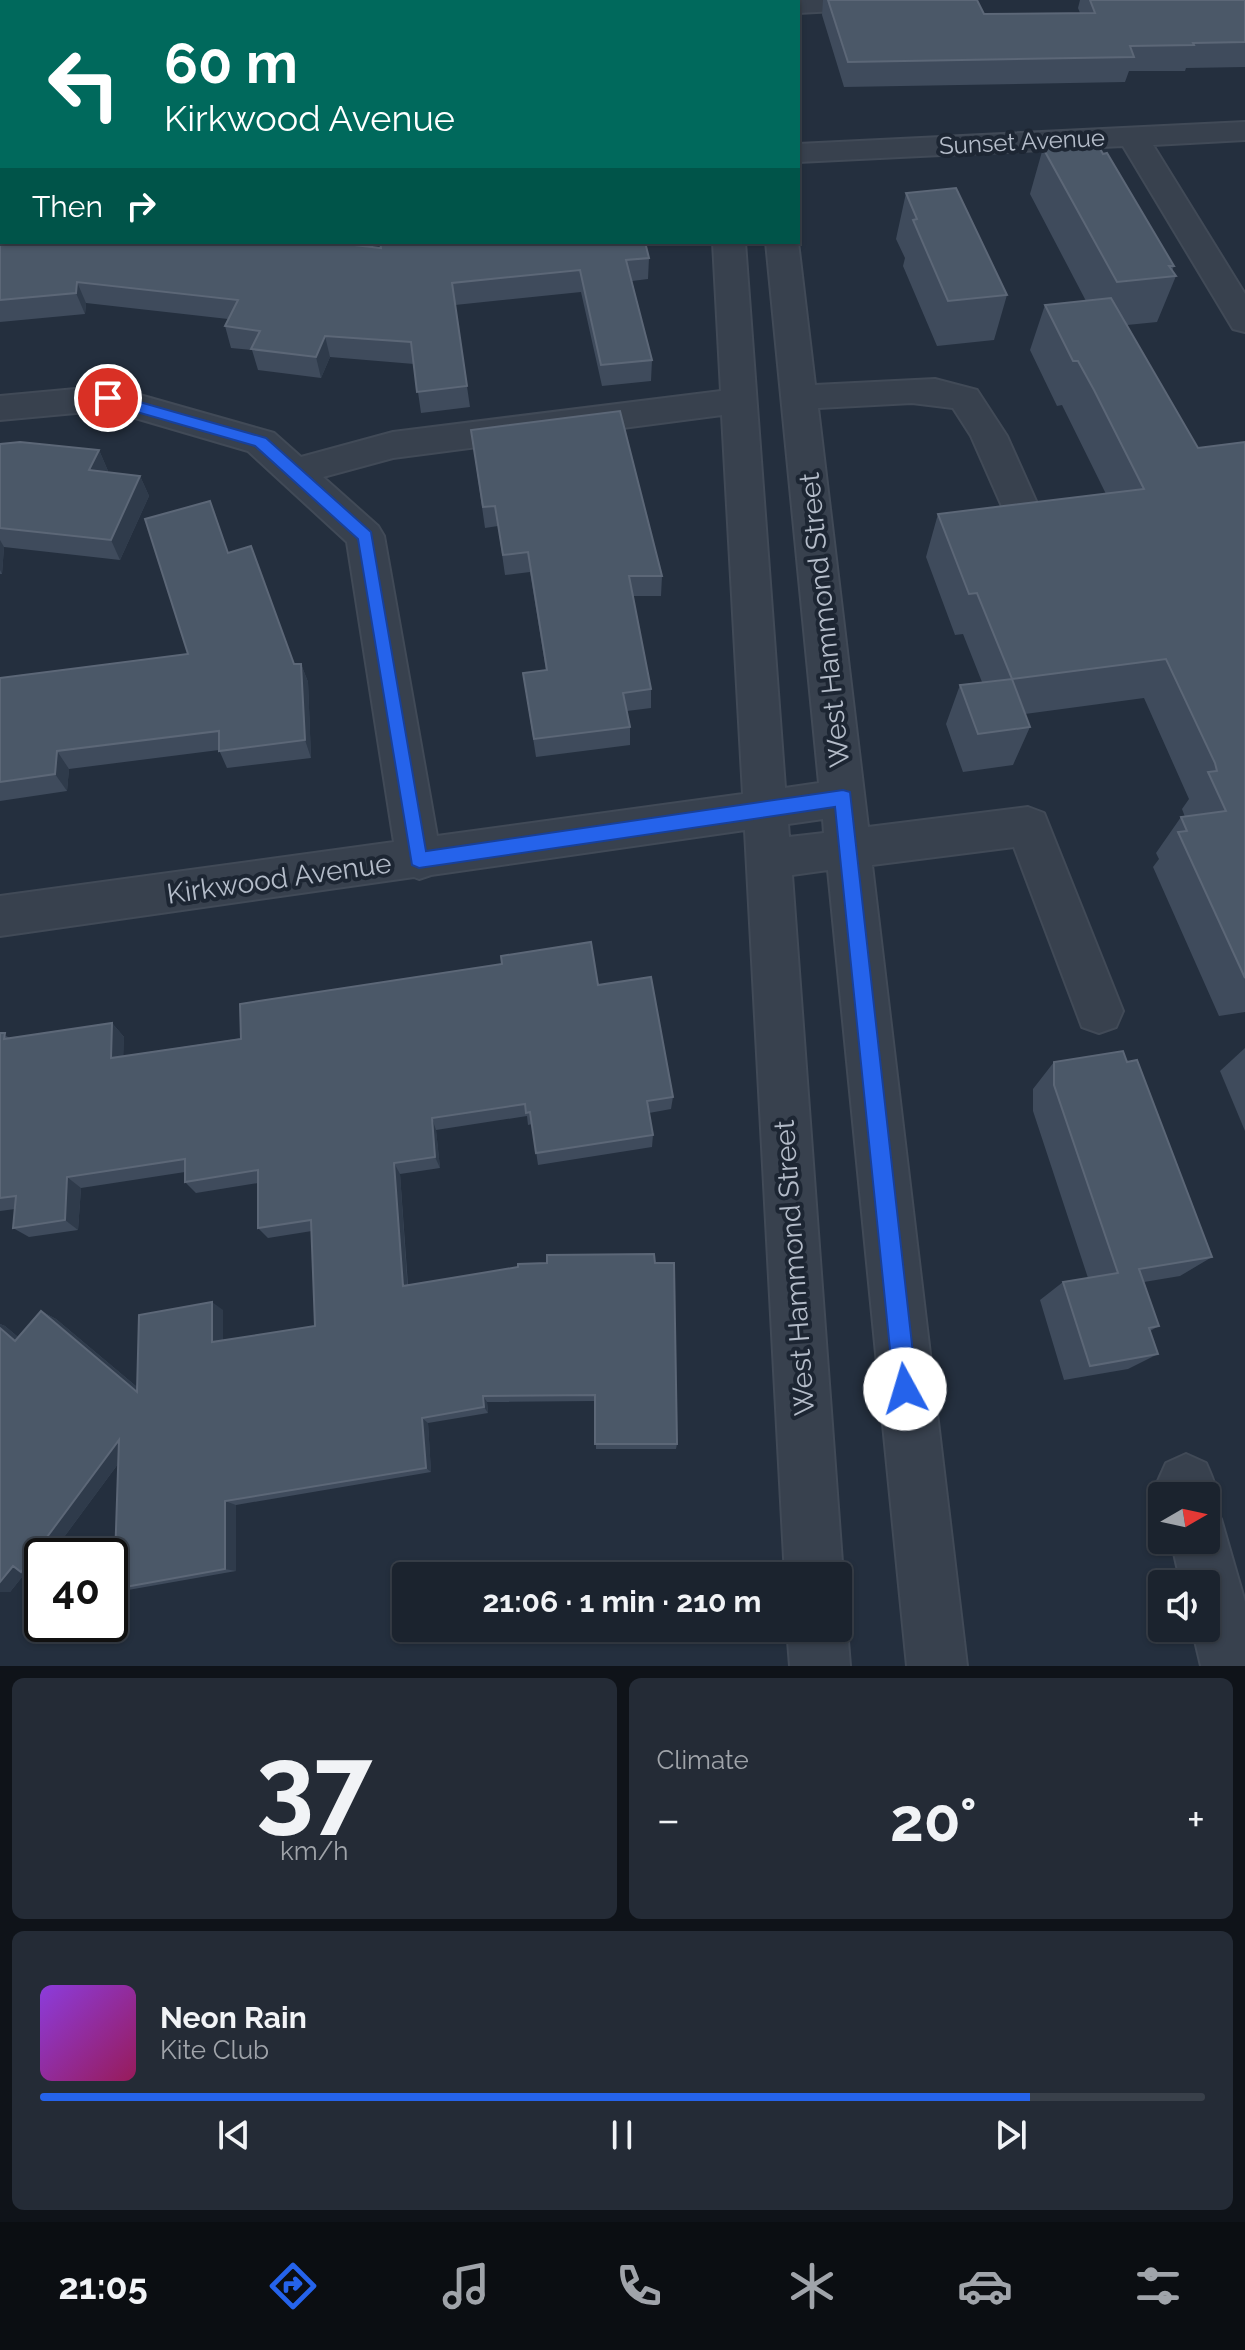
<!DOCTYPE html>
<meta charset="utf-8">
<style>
body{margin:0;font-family:Raleway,sans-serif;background:#242b36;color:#f1f3f6;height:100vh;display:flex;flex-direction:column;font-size:30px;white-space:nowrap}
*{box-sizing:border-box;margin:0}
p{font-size:26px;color:#a0a4aa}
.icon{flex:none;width:44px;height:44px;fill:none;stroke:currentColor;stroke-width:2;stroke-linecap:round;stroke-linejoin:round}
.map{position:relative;height:1666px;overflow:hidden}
.side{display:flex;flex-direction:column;gap:12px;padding:12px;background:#0f1319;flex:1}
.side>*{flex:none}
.hud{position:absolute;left:0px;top:0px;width:800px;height:244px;box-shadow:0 2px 6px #0004,0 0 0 2px #39404a;background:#00695c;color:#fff;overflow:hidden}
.needle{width:52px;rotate:81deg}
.controls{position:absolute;left:1148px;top:1482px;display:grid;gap:16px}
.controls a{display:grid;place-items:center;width:72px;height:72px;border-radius:8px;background:#1b232e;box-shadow:0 2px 6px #0004,0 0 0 2px #39404a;font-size:40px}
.speed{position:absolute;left:24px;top:1538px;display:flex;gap:16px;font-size:40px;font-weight:700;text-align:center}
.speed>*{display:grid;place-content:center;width:104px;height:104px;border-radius:50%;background:#1b232e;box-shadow:0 2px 6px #0004,0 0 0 2px #39404a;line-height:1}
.speed .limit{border:4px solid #111;border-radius:12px;background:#fff;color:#111}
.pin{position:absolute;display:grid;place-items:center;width:68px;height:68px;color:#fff;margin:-34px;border:4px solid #fff;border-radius:50%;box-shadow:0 2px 8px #0007}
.me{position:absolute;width:88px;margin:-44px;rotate:354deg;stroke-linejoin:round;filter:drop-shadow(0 0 6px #0008)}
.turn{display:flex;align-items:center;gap:28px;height:168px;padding:0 32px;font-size:36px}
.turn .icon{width:104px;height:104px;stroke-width:2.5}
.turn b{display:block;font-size:56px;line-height:68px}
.then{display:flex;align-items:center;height:76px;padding:0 32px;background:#0003;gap:16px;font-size:30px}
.big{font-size:60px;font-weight:700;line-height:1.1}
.side .widget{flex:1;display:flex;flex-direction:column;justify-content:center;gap:12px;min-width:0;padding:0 28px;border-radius:12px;background:#242b36}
.side .dial{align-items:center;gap:0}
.dial b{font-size:104px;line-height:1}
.song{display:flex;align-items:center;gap:24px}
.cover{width:96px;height:96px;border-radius:12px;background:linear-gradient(135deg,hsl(270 70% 55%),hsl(330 70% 35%))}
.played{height:8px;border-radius:4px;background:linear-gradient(90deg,#2563eb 85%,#39404a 85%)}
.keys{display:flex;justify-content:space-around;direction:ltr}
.heat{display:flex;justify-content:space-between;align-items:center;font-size:44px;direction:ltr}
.side .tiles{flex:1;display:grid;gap:12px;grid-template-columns:1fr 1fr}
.widget:last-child{grid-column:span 2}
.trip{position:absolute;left:392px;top:1562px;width:460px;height:80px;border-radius:8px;background:#1b232e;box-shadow:0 2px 6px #0004,0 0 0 2px #39404a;font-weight:700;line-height:80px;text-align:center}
.menu{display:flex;height:128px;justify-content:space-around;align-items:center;background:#0b0e12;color:#a0a4aa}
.menu .icon{width:56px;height:56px}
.menu .active{color:#2563eb}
.menu b{font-size:36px;color:#f1f3f6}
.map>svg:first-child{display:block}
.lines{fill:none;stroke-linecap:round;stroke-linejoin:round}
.minor-casing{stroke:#414a57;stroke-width:4}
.minor{fill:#38414e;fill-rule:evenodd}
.wall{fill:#3f4b5c}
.shaded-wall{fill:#2f3b4b}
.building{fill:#4b5868;stroke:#5c6777;stroke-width:2}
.route{fill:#2563eb;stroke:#184099;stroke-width:2}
.labels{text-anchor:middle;stroke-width:8;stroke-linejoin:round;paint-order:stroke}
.far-street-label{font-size:24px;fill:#b4bcc9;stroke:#1d2633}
.street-label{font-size:28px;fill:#b4bcc9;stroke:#1d2633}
</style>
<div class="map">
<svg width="1245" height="1666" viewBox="0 0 1245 1666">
<rect width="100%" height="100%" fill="#242f3e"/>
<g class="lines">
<defs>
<g id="minor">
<rect x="724" y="0" width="28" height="2"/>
<path d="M788,0H905L901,6L891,8L798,13V2H786Z"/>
<path d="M1245,122V140L1153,145L1245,294V332L1233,329L1123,146L798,162V144Z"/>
<rect x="0" y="187" width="2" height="18"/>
<path d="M713,242H745L785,788L819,783L766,242H798L815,385L935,379L977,390L1007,436L1040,510L1034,520L1021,524L1008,520L971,436L953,408L912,403L818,408L868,827L1028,807L1044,813L1123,1011L1116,1027L1099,1033L1082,1027L1014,847L872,865L967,1666H907L828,870L792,875L843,1576L838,1589V1576H785L745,830L431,875L419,879L414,877L0,936V896L394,842L347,542L248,451L108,410L0,420V396L108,386L274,433L301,457L393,432L721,391ZM722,415L743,794L437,836L384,536L378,526L323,477L393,458ZM823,819L824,833L789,837L788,824Z"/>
<path d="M1186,1454L1206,1463C1216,1486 1220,1491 1210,1515L1221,1519L1245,1602V1666H1201L1192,1628H1206V1584H1181L1171,1540H1206V1496H1162V1500L1157,1483L1166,1463Z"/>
<path d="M838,1607L847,1628L850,1666H790L787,1628H838Z"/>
</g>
</defs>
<use href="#minor" class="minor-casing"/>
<use href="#minor" class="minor"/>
</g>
<g class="wall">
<path d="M0,0L2,2V144H0Z"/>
<path d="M823,0H977L984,14L1080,13L1078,8L1080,0H1245V67L1186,68L1185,71H1129L1125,82L844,87L822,15Z"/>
<path d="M1043,148L1174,266L1172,271L1176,276L1157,322L1127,325L1198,448L1245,442V1012L1219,1016L1153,867L1159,859L1156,853L1181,817H1185L1182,809L1189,799L1144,698L1025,714L1030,727L1013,765L963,772L946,724L960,685L982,682L963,634L955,635L926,557L938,514L1106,494L1062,405L1057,406L1030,350L1045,305L1086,301L1030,194Z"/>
<path d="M906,193L1007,295L994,340L937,346L903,266L905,258L896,239Z"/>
<path d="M0,228L2,242L381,248L649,258L648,279L632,281L652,360L651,381L602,386L581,292L455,305L470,407L421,413L414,364L330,357L321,378L258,370L252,350L231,348L225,326L228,319L86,303L85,314L0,322Z"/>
<path d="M471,430L662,576L661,596H633L651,689V708L627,711L630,727V745L536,757L523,673L546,670L530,572L505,575L498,526L485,528Z"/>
<path d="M0,444L99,450L108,471L107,472L140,476L149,496L120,560L4,547L2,574H0Z"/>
<path d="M229,553L294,664H301L308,682L311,758L227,768L219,750L69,769L67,791L0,801V678L188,654Z"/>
<path d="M598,985L673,1097L671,1109L649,1113L653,1135L652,1147L538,1165L532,1124L528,1125L527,1116L436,1130L440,1168L400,1174L408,1285L677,1444L676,1449H596L595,1401L487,1402L488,1413L428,1423L431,1472L236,1505V1571L128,1590L114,1589L118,1464L50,1556H42V1567L38,1573L26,1572L10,1592H0V1324L5,1326L18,1337L41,1311L56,1319L137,1387L223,1310V1341L315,1326L312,1231L268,1238L258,1228V1183L196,1193L185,1182V1172L81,1188L78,1230L29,1237L13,1228L15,1209L0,1211V1033L10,1038L112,1023L124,1037L123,1056Z"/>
<path d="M1245,1048V1131L1220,1071Z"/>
<path d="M1054,1062L1212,1257L1180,1276L1144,1282L1159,1326L1150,1331L1158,1354L1128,1369L1064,1380L1040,1300L1063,1282L1088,1278L1033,1111V1089Z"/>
</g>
<g class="shaded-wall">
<path d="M0,123L2,128V142L0,137Z"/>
<path d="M77,282L86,303L85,314L76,293Z"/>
<path d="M325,336L330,357L321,378L316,357Z"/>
<path d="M99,450L108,471L98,491L89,470Z"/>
<path d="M140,476L149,496L120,560L111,540Z"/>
<path d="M0,540L4,547L2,574L0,570Z"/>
<path d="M301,664L308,682L311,758L305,740Z"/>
<path d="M57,751L69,769L67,791L55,774Z"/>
<path d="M112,1023L124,1037L123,1071L111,1058Z"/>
<path d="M432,1118L436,1130L440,1168L435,1157Z"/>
<path d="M394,1163L400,1174L408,1294L403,1286Z"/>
<path d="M67,1177L81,1188L78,1230L65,1220Z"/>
<path d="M212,1302L223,1310V1350L212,1342Z"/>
<path d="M41,1311L56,1319L150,1398L137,1392Z"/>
<path d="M0,1324L5,1326L31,1348L15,1341L0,1328Z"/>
<path d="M483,1396L487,1402L488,1413L484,1407Z"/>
<path d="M422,1418L428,1423L431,1472L426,1468Z"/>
<path d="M119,1440L132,1445L50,1556H42V1567L38,1573L26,1572L10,1592H0V1582Z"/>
<path d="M225,1501L236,1505V1571L225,1569Z"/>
</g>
<g class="building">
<path d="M0,0H104V1L150,0V2H2V112H0Z"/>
<path d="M828,0H977L984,14L1095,13L1090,0H1245V42L1193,43L1194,45L1130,46L1134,57L848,62Z"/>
<path d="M1097,143L1103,154L1107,153L1174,266H1169L1176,276L1117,282L1043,148Z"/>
<path d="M956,188L1007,295L948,301L913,220L917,219L906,193Z"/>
<path d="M2,227V242H328L381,248L380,242H645L649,258L626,260L652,360L601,365L580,270L452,283L467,386L417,392L411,342L325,336L316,357L251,349L260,331L225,326L238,300L77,282L76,293L0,300V228Z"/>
<path d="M1111,298L1198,448L1245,442V978L1178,832L1187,831L1181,817L1226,811L1208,772L1217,771L1215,763L1166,659L1012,679L977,593L969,594L938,514L1144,489L1094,390L1078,361H1073L1045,305Z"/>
<path d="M620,411L662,576H629L651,689L623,693L630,727L534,739L523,673L547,670L528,552L503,555L495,506L483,507L471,430Z"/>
<path d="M20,442L99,450L89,470L140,476L111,540L0,528V444Z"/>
<path d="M210,501L228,553L251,546L294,664H301L305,740L219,751V731L57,751L55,774L0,782V678L188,654L145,519Z"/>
<path d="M1012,679L1030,727L978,734L960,685Z"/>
<path d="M591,942L598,985L651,977L673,1097L647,1101L653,1135L536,1153L530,1112L526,1113L525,1104L432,1118L435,1157L394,1163L403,1286L518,1267V1264L547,1263V1255L654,1254L655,1263H674L677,1444H595V1395L483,1396L484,1407L422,1418L426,1468L225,1501V1569L114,1589L119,1440L21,1572L13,1566L0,1582V1328L15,1341L41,1311L137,1392L139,1315L212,1302V1342L315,1326L311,1220L258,1228V1170L185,1182V1159L67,1177L65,1220L13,1228L16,1196L0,1198V1033H5L4,1039L112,1023L111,1058L241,1039L240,1004L502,964L501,956Z"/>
<path d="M1123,1051L1127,1062L1137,1060L1212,1257L1139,1269L1159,1326L1149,1328L1158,1354L1090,1366L1063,1282L1118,1273L1054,1085V1062Z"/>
</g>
<path class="route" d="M108,393L266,438L371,532L426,851L843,790L850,792L917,1389L913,1397L905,1401L897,1397L894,1389L835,807L419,868L412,865L358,539L255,446L102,402V395Z"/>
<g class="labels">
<g class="far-street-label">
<text transform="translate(1022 142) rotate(-3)" y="8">Sunset Avenue</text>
</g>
<g class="street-label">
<text transform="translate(824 620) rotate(-96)" y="10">West Hammond Street</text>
<text transform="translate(279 878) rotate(-8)" y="10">Kirkwood Avenue</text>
<text transform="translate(794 1268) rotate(-94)" y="10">West Hammond Street</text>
</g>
</g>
</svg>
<div class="controls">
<a><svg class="needle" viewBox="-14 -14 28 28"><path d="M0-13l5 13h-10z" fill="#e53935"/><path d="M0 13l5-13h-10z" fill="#a0a4aa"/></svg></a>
<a><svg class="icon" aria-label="sound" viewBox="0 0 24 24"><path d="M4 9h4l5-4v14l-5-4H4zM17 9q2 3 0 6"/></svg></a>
</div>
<div class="speed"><div class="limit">40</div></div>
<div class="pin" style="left:108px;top:398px;background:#d93025"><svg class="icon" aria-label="arrive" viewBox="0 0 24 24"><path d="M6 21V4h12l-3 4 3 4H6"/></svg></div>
<svg class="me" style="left:905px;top:1389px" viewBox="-20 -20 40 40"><circle r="19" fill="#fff"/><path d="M0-13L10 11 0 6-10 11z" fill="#2563eb"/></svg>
<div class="trip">21:06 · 1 min · 210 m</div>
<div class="hud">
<div class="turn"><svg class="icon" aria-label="left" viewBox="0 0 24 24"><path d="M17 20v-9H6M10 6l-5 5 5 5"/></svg><div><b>60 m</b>Kirkwood Avenue</div></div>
<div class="then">Then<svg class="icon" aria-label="right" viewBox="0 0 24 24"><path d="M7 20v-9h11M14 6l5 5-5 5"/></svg></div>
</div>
</div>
<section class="side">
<div class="tiles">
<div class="widget dial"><b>37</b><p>km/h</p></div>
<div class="widget"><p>Climate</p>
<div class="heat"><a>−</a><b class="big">20°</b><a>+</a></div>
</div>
<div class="widget">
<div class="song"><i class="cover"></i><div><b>Neon Rain</b><p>Kite Club</p></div></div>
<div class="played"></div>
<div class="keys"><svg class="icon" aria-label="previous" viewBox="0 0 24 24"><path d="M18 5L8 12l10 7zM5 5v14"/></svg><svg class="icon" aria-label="pause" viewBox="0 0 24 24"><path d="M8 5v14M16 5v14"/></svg><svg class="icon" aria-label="next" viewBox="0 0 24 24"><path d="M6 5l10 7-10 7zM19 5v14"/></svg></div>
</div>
</div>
</section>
<nav class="menu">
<b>21:05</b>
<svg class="icon active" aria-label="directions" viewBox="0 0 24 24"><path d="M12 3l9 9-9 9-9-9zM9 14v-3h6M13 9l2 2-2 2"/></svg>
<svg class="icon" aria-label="music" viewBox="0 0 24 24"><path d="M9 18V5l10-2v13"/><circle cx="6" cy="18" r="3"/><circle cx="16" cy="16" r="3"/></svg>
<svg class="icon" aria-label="phone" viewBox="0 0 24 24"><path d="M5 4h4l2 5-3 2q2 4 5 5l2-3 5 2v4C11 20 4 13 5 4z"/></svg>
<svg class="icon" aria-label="climate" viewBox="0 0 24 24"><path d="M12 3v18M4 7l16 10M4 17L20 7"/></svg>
<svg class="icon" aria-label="car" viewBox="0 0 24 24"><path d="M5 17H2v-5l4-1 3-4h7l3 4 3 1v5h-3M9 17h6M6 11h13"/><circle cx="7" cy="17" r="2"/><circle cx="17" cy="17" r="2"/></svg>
<svg class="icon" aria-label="filters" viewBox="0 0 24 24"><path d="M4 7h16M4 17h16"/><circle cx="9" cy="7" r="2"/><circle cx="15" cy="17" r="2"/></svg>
</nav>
